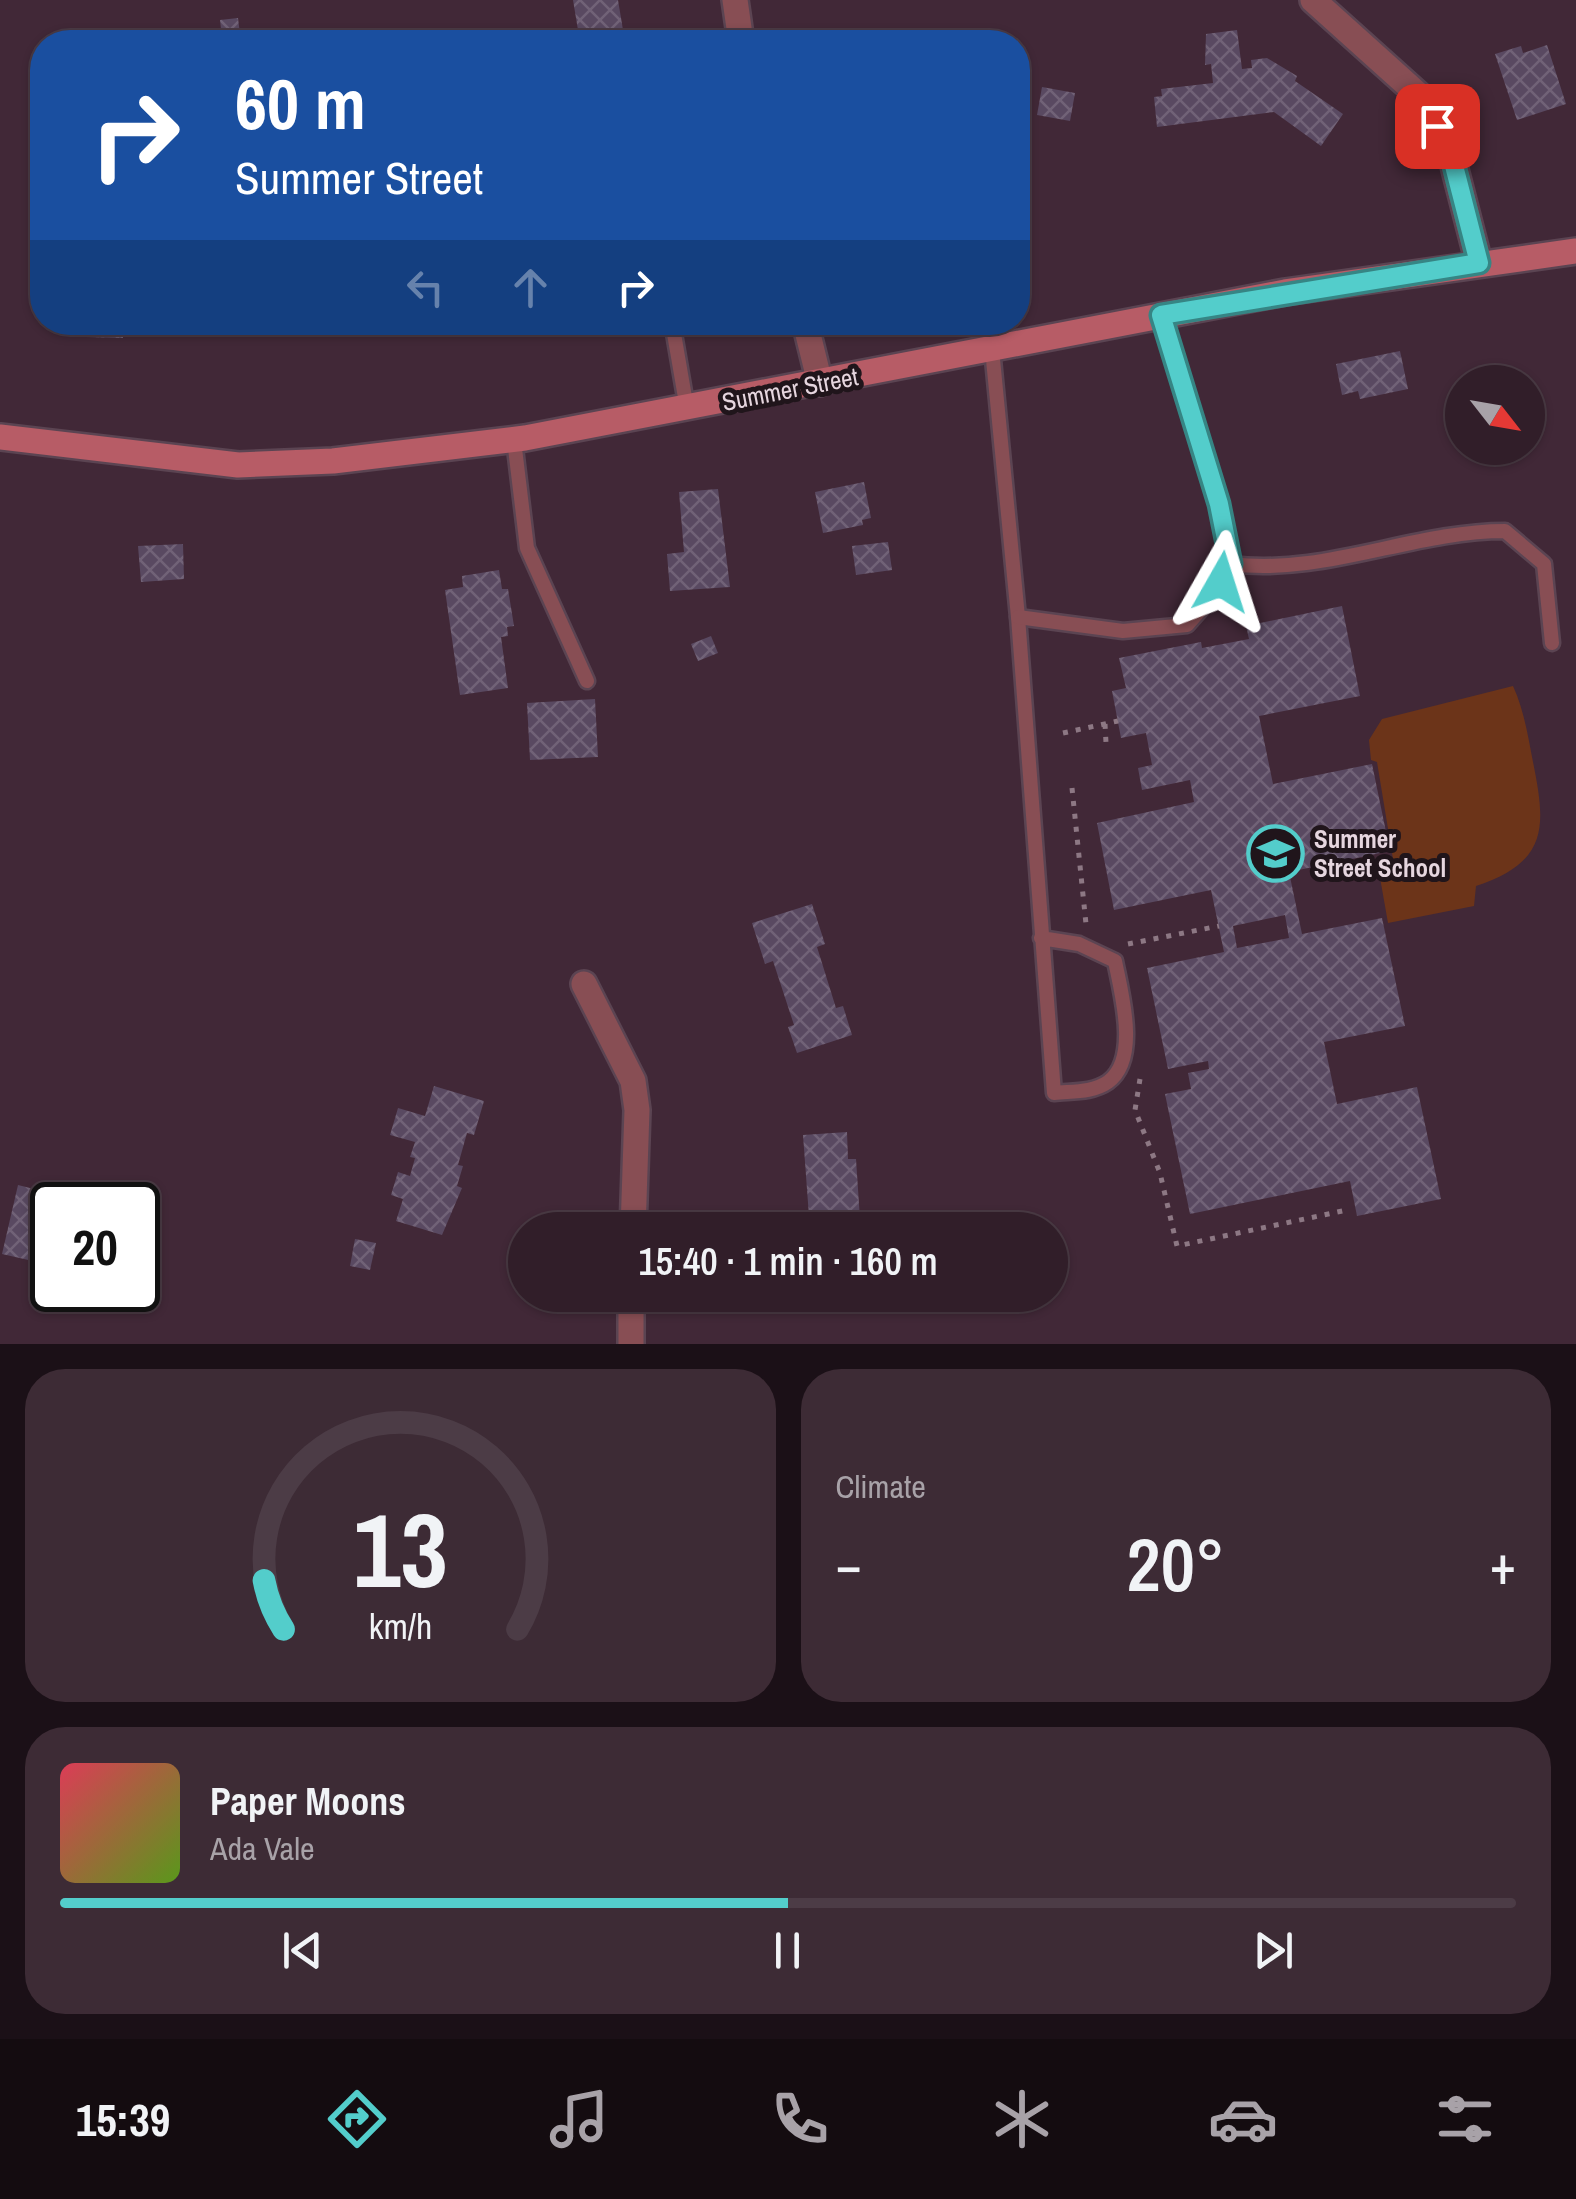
<!DOCTYPE html>
<meta charset="utf-8">
<style>
body{margin:0;font-family:"Archivo Narrow",sans-serif;background:#3d2b35;color:#f1f3f6;height:100vh;display:flex;flex-direction:column;font-size:38px;white-space:nowrap}
*{box-sizing:border-box;margin:0}
p{font-size:32px;color:#a8a2a8}
.icon{flex:none;width:55px;height:55px;fill:none;stroke:currentColor;stroke-width:2;stroke-linecap:round;stroke-linejoin:round}
.map{position:relative;height:1344px;overflow:hidden}
.drawer{display:flex;flex-direction:column;gap:25px;padding:25px;background:#1b1017;flex:1}
.drawer>*{flex:none}
.guide{position:absolute;left:30px;top:30px;width:1000px;height:305px;border-radius:40px;box-shadow:0 2px 8px #0004,0 0 0 2px #4c3c46;background:#1a4fa0;color:#fff;overflow:hidden}
.needle{width:65px;rotate:121deg}
.buttons{position:absolute;left:1445px;top:365px;display:grid;gap:20px}
.buttons a{display:grid;place-items:center;width:100px;height:100px;border-radius:50%;background:#311e29;box-shadow:0 2px 8px #0004,0 0 0 2px #4c3c46;font-size:50px}
.speed{position:absolute;left:30px;top:1182px;display:flex;gap:20px;font-size:50px;font-weight:700;text-align:center}
.speed>*{display:grid;place-content:center;width:130px;height:130px;border-radius:50%;background:#311e29;box-shadow:0 2px 8px #0004,0 0 0 2px #4c3c46;line-height:1}
.speed .limit{border:5px solid #111;border-radius:15px;background:#fff;color:#111}
.pin{position:absolute;display:grid;place-items:center;width:85px;height:85px;color:#fff;margin:-42px;border-radius:20px;box-shadow:0 5px 15px #0006}
.me{position:absolute;width:110px;margin:-55px;rotate:6deg;stroke-linejoin:round;filter:drop-shadow(0 0 8px #0008)}
.turn{display:flex;align-items:center;gap:35px;height:210px;padding:0 40px;font-size:45px}
.turn .icon{width:130px;height:130px;stroke-width:2.5}
.turn b{display:block;font-size:70px;line-height:85px}
.lanes{display:flex;align-items:center;height:95px;padding:0 40px;background:#0003;justify-content:center;gap:50px;direction:ltr}
.lanes .off{opacity:.35}
.big{font-size:75px;font-weight:600;line-height:1.1}
.drawer .card{flex:1;display:flex;flex-direction:column;justify-content:center;gap:15px;min-width:0;padding:0 35px;border-radius:40px;background:#3d2b35}
.drawer .dial{align-items:center;gap:0}
.dial svg{height:260px;overflow:visible;fill:none;stroke:#4c3c46;stroke-width:7;stroke-linecap:round;text-anchor:middle}
.dial text{fill:#f1f3f6;stroke:none}
.song{display:flex;align-items:center;gap:30px}
.cover{width:120px;height:120px;border-radius:15px;background:linear-gradient(135deg,hsl(350 70% 55%),hsl(90 70% 35%))}
.played{height:10px;border-radius:5px;background:linear-gradient(90deg,#53cdcb 50%,#4c3c46 50%)}
.keys{display:flex;justify-content:space-around;direction:ltr}
.heat{display:flex;justify-content:space-between;align-items:center;font-size:55px;direction:ltr}
.drawer .tiles{flex:1;display:grid;gap:25px;grid-template-columns:1fr 1fr}
.card:last-child{grid-column:span 2}
.trip{position:absolute;left:508px;top:1212px;width:560px;height:100px;border-radius:50px;background:#311e29;box-shadow:0 2px 8px #0004,0 0 0 2px #4c3c46;font-weight:600;line-height:100px;text-align:center}
.tabs{display:flex;height:160px;justify-content:space-around;align-items:center;background:#140c10;color:#a8a2a8}
.tabs .icon{width:70px;height:70px}
.tabs .current{color:#53cdcb}
.tabs b{font-size:45px;color:#f1f3f6}
.map>svg:first-child{display:block}
.park{fill:#6c3419}
.building{fill:url(#building-cross-hatch);fill-rule:evenodd}
.lines{fill:none;stroke-linecap:round;stroke-linejoin:round}
.lane-casing{stroke:#5b4452;stroke-width:19}
.street-casing{stroke:#5b4452;stroke-width:30}
.secondary-casing{stroke:#5b4452;stroke-width:30}
.path{stroke:#8d7884;stroke-width:5;stroke-dasharray:5 8;stroke-linecap:butt}
.lane{stroke:#884e54;stroke-width:14}
.street{stroke:#884e54;stroke-width:25}
.secondary{stroke:#b75c66;stroke-width:25}
.route-casing{stroke:#368584;stroke-width:25}
.route{stroke:#53cdcb;stroke-width:18}
.labels{text-anchor:middle;stroke-width:10;stroke-linejoin:round;paint-order:stroke}
.street-label{font-size:25px;fill:#e6d6df;stroke:#20151b}
.poi-label{font-size:25px;font-weight:bold;fill:#e6d6df;stroke:#20151b;text-anchor:start}
</style>
<div class="map">
<svg width="1576" height="1344" viewBox="0 0 1576 1344">
<defs>
<pattern id="building-cross-hatch" width="8" height="8" patternUnits="userSpaceOnUse" patternTransform="scale(2.5)"><rect width="8" height="8" fill="#594961"/><path d="M0 0l8 8M0 8l8-8" fill="none" stroke="#716277"/></pattern>
</defs>
<rect width="100%" height="100%" fill="#412837"/>
<path class="park" d="M1513,686C1524,710 1528,736 1533,762C1546,826 1549,862 1476,886L1474,906L1388,923L1379,872L1394,865L1377,762L1371,760L1369,740L1382,719Z"/>
<g class="building">
<path d="M573,0H618L625,42H580Z"/>
<path d="M238,18L241,42H199L198,32L221,29L220,20Z"/>
<path d="M1237,30L1242,69L1252,68L1251,60L1267,58L1297,76L1295,81L1343,114L1321,146L1274,112L1157,127L1154,97L1162,96L1161,89L1213,83L1211,64L1205,65L1206,34Z"/>
<path d="M1547,45L1566,104L1517,120L1495,54L1521,46L1523,53Z"/>
<path d="M1042,87L1075,93L1070,121L1037,115Z"/>
<path d="M86,322H123V338L86,337Z"/>
<path d="M1400,351L1408,389L1360,399L1358,391L1342,395L1336,364Z"/>
<path d="M864,482L871,518L862,520L863,525L823,533L815,492Z"/>
<path d="M718,489L730,587L670,591L667,554L684,552L679,492Z"/>
<path d="M888,542L892,570L856,575L852,546Z"/>
<path d="M183,544L184,579L141,582L138,546Z"/>
<path d="M499,570L502,589H508L514,626L507,627L508,636L501,637L508,688L460,695L445,590L463,587L462,576Z"/>
<path d="M1342,606L1360,696L1259,716L1273,784L1372,764L1390,851L1289,872L1302,934L1382,918L1405,1026L1324,1042L1337,1104L1417,1087L1441,1199L1357,1216L1350,1181L1190,1214L1165,1094L1191,1089L1188,1073L1209,1069L1208,1061L1168,1069L1147,968L1224,952L1211,890L1114,910L1097,823L1194,802L1190,780L1142,790L1138,768L1152,765L1146,733L1121,738L1112,691L1126,688L1119,658L1201,642L1202,648L1249,639L1246,626ZM1285,915L1289,938L1237,948L1233,926Z"/>
<path d="M711,636L718,653L698,661L691,644Z"/>
<path d="M595,699L598,757L530,760L527,703Z"/>
<path d="M812,904L825,944L817,947L836,1008L843,1006L852,1035L797,1053L788,1027L794,1025L773,961L765,964L752,923Z"/>
<path d="M434,1086L484,1101L474,1135L467,1133L458,1165L463,1166L457,1186L462,1188L442,1235L396,1221L403,1199L391,1195L398,1172L410,1176L415,1158L410,1157L415,1142L390,1135L398,1108L425,1116Z"/>
<path d="M847,1132L848,1159H856L860,1219L877,1218L878,1230H810L803,1135Z"/>
<path d="M18,1185L54,1194L46,1264L2,1254Z"/>
<path d="M98,1192L142,1199L141,1241L138,1205H77L75,1198L98,1197Z"/>
<path d="M355,1239L376,1243L370,1270L350,1266Z"/>
</g>
<g class="lines">
<defs>
<g id="lane">
<path d="M672,322L687,409"/>
<path d="M992,349L1018,617L1054,1093C1072,1091 1092,1093 1108,1082C1140,1059 1121,992 1115,961L1079,944L1041,938"/>
<path d="M514,440L527,548L587,681"/>
<path d="M1231,564C1324,576 1413,531 1505,531L1544,564L1552,643"/>
<path d="M1018,617L1123,631L1187,625L1210,599L1231,564L1219,504L1161,315"/>
</g>
<g id="street">
<path d="M735,0L741,42"/>
<path d="M1313,0L1422,98L1451,154L1479,263"/>
<path d="M805,322L820,383"/>
<path d="M584,984L633,1081L637,1110L633,1230"/>
<path d="M631,1344V1295"/>
</g>
<path id="secondary" d="M0,437L238,465L333,461L525,438L1285,292L1576,251"/>
</defs>
<use href="#lane" class="lane-casing"/>
<use href="#street" class="street-casing"/>
<use href="#secondary" class="secondary-casing"/>
<g class="path">
<path d="M1105,724L1106,743"/>
<path d="M1063,733L1118,721"/>
<path d="M1072,788L1086,924"/>
<path d="M1128,944L1219,926"/>
<path d="M1140,1079L1135,1110L1160,1173L1177,1246L1347,1210"/>
</g>
<use href="#lane" class="lane"/>
<use href="#street" class="street"/>
<use href="#secondary" class="secondary"/>
</g>
<g class="lines">
<defs>
<path id="route" d="M1221,582L1231,564L1219,504L1161,315L1479,263L1451,154L1437,126"/>
</defs>
<use href="#route" class="route-casing"/>
<use href="#route" class="route"/>
</g>
<defs>
<symbol id="school-ring" viewBox="-11 -11 22 22"><circle r="9.5" fill="#20151b" stroke="#53cdcb" stroke-width="1.5"/><path d="M0-5L7-2L0 1L-7-2ZM-4 1L0 2.5L4 1V4Q0 6-4 4Z" fill="#53cdcb"/></symbol>
</defs>
<g fill-rule="evenodd">
<use href="#school-ring" x="1244" y="822" width="63" height="63"/>
</g>
<g class="labels">
<g class="street-label">
<text transform="translate(790 389) rotate(-11)" y="9">Summer Street</text>
</g>
<g class="poi-label">
<text x="1314" y="848">Summer<tspan x="1314" dy="29">Street School</tspan></text>
</g>
</g>
</svg>
<div class="buttons">
<a><svg class="needle" viewBox="-14 -14 28 28"><path d="M0-13l5 13h-10z" fill="#e53935"/><path d="M0 13l5-13h-10z" fill="#a8a2a8"/></svg></a>
</div>
<div class="speed"><div class="limit">20</div></div>
<div class="pin" style="left:1437px;top:126px;background:#d93025"><svg class="icon" aria-label="arrive" viewBox="0 0 24 24"><path d="M6 21V4h12l-3 4 3 4H6"/></svg></div>
<svg class="me" style="left:1221px;top:582px" viewBox="-20 -20 40 40"><path d="M0-17L14 15 0 8-14 15z" fill="#53cdcb" stroke="#fff" stroke-width="4"/></svg>
<div class="trip">15:40 · 1 min · 160 m</div>
<div class="guide">
<div class="turn"><svg class="icon" aria-label="right" viewBox="0 0 24 24"><path d="M7 20v-9h11M14 6l5 5-5 5"/></svg><div><b>60 m</b>Summer Street</div></div>
<div class="lanes"><svg class="icon off" aria-label="left" viewBox="0 0 24 24"><path d="M17 20v-9H6M10 6l-5 5 5 5"/></svg><svg class="icon off" aria-label="ahead" viewBox="0 0 24 24"><path d="M12 20V5M6 11l6-6 6 6"/></svg><svg class="icon" aria-label="right" viewBox="0 0 24 24"><path d="M7 20v-9h11M14 6l5 5-5 5"/></svg></div>
</div>
</div>
<section class="drawer">
<div class="tiles">
<div class="card dial"><svg viewBox="0 0 100 80">
<path d="M14 69A42 42 0 1 1 86 69"/>
<path d="M14 69A42 42 0 0 1 8 54" stroke="#53cdcb"/>
<text x="50" y="56" font-size="32" font-weight="700">13</text>
<text x="50" y="72" font-size="11">km/h</text>
</svg></div>
<div class="card"><p>Climate</p>
<div class="heat"><a>−</a><b class="big">20°</b><a>+</a></div>
</div>
<div class="card">
<div class="song"><i class="cover"></i><div><b>Paper Moons</b><p>Ada Vale</p></div></div>
<div class="played"></div>
<div class="keys"><svg class="icon" aria-label="previous" viewBox="0 0 24 24"><path d="M18 5L8 12l10 7zM5 5v14"/></svg><svg class="icon" aria-label="pause" viewBox="0 0 24 24"><path d="M8 5v14M16 5v14"/></svg><svg class="icon" aria-label="next" viewBox="0 0 24 24"><path d="M6 5l10 7-10 7zM19 5v14"/></svg></div>
</div>
</div>
</section>
<nav class="tabs">
<b>15:39</b>
<svg class="icon current" aria-label="directions" viewBox="0 0 24 24"><path d="M12 3l9 9-9 9-9-9zM9 14v-3h6M13 9l2 2-2 2"/></svg>
<svg class="icon" aria-label="music" viewBox="0 0 24 24"><path d="M9 18V5l10-2v13"/><circle cx="6" cy="18" r="3"/><circle cx="16" cy="16" r="3"/></svg>
<svg class="icon" aria-label="phone" viewBox="0 0 24 24"><path d="M5 4h4l2 5-3 2q2 4 5 5l2-3 5 2v4C11 20 4 13 5 4z"/></svg>
<svg class="icon" aria-label="climate" viewBox="0 0 24 24"><path d="M12 3v18M4 7l16 10M4 17L20 7"/></svg>
<svg class="icon" aria-label="car" viewBox="0 0 24 24"><path d="M5 17H2v-5l4-1 3-4h7l3 4 3 1v5h-3M9 17h6M6 11h13"/><circle cx="7" cy="17" r="2"/><circle cx="17" cy="17" r="2"/></svg>
<svg class="icon" aria-label="filters" viewBox="0 0 24 24"><path d="M4 7h16M4 17h16"/><circle cx="9" cy="7" r="2"/><circle cx="15" cy="17" r="2"/></svg>
</nav>
